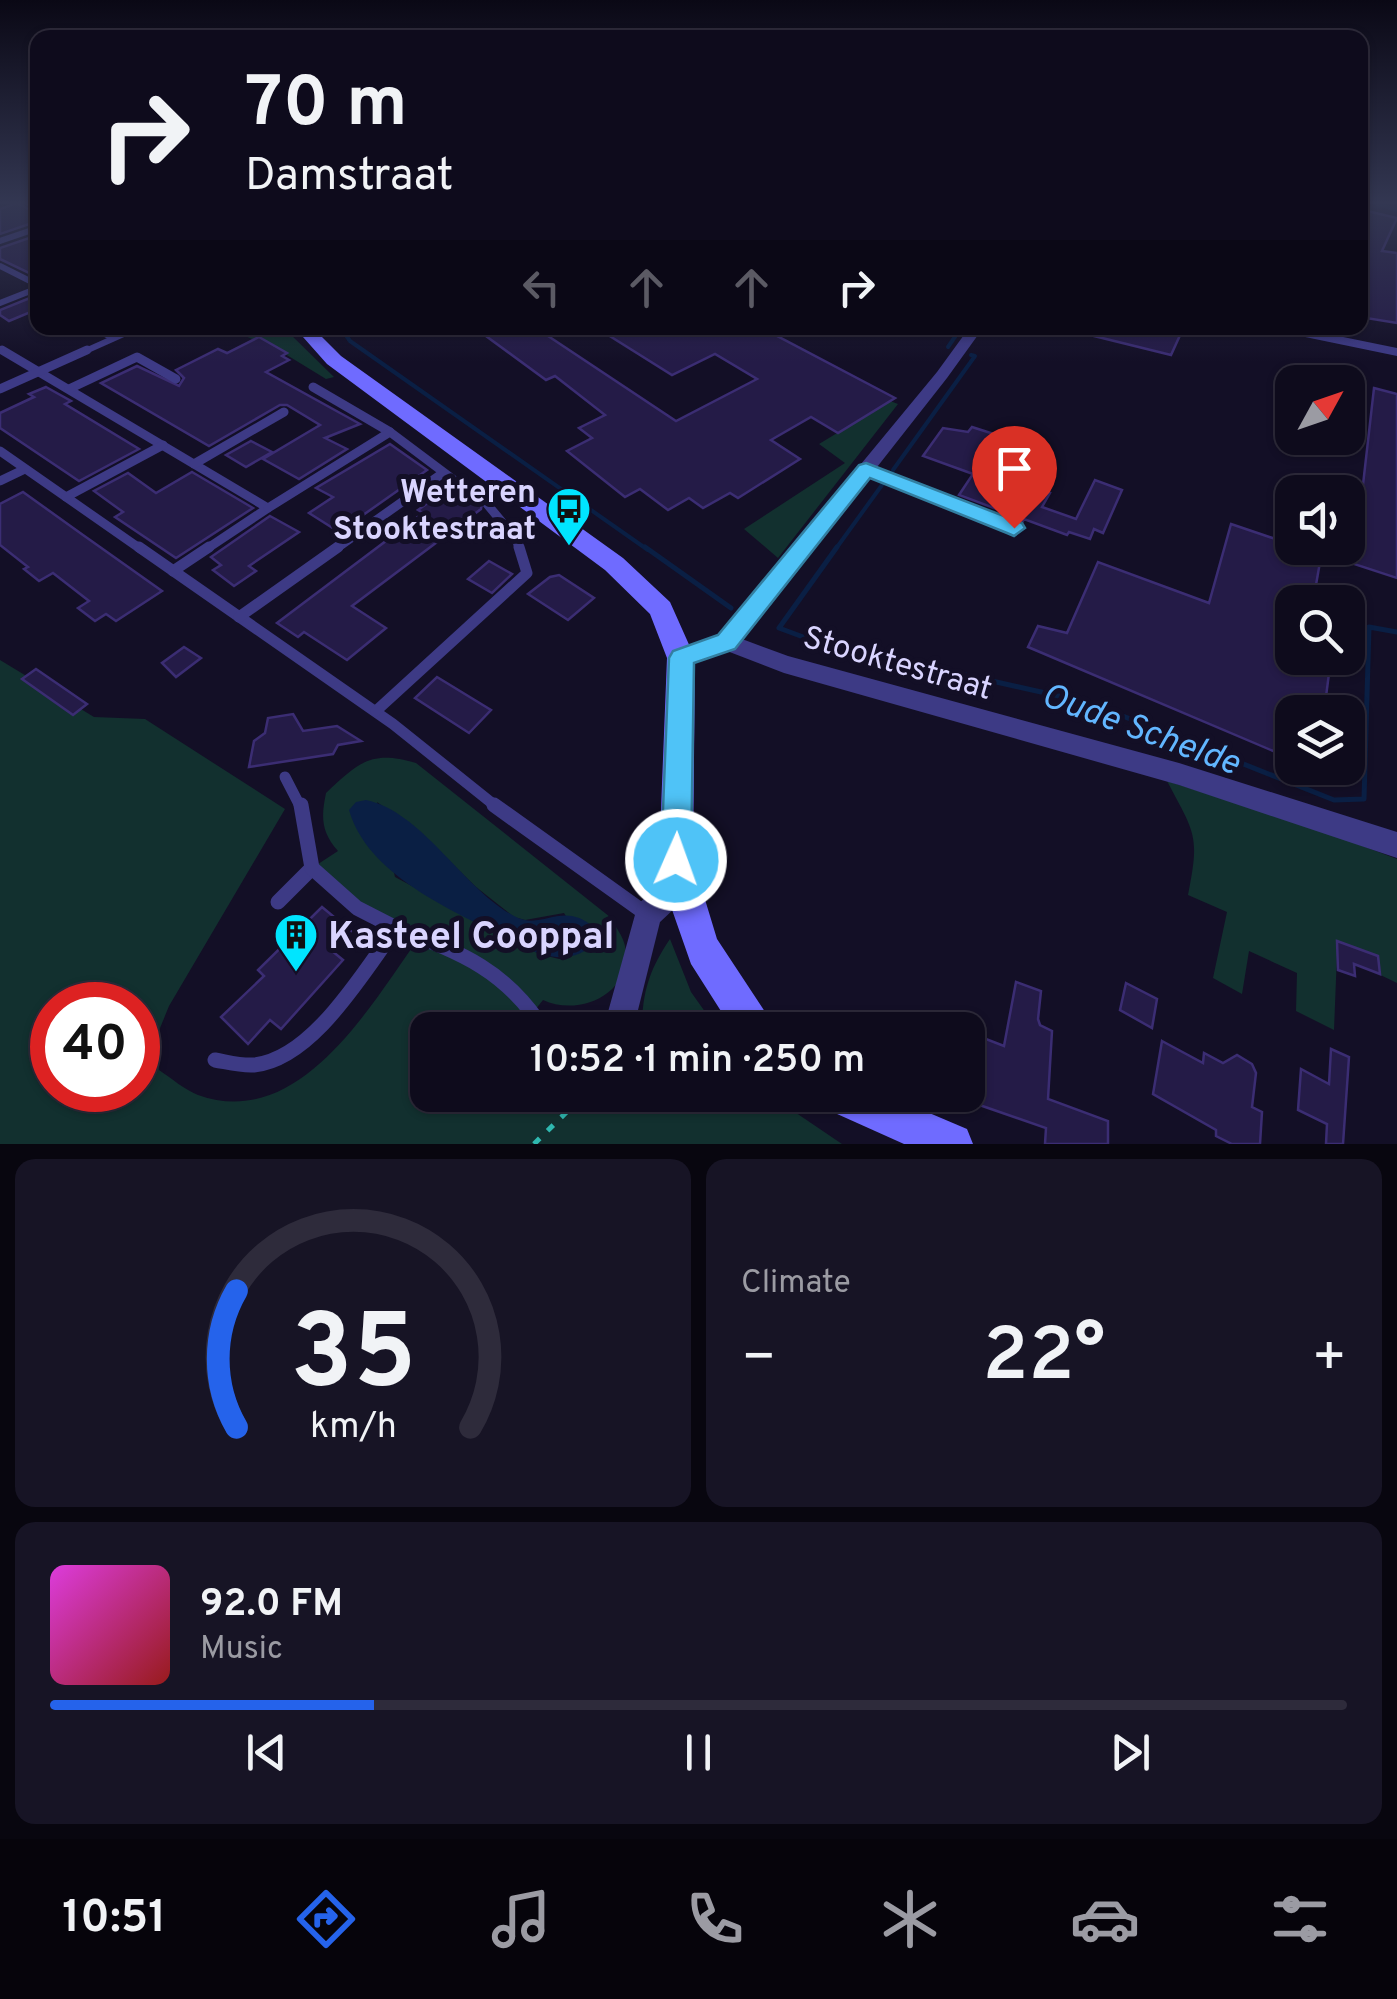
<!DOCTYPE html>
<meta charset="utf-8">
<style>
body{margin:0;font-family:Overpass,sans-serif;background:#171425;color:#f1f3f6;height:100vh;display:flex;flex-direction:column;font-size:38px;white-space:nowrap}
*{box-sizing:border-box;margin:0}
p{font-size:32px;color:#9b9ba3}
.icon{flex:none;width:55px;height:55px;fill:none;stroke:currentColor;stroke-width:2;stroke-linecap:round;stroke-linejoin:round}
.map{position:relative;height:1144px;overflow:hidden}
.side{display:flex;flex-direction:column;gap:15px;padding:15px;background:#08060f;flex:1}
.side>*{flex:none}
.top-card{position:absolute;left:30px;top:30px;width:1338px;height:305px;border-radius:20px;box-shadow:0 2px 8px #0004,0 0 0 2px #2e2b3b;background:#0e0b1c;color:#f1f3f6;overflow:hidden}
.needle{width:65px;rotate:50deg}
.controls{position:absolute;left:1275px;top:365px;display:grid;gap:20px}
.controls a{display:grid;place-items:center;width:90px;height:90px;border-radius:20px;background:#0e0b1c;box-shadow:0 2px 8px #0004,0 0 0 2px #2e2b3b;font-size:50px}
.speed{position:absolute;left:30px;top:982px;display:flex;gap:20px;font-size:50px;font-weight:700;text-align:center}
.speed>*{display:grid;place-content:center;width:130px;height:130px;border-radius:50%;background:#0e0b1c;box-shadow:0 2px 8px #0004,0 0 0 2px #2e2b3b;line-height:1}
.speed .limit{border:15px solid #d22;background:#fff;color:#111}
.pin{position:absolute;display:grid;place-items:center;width:85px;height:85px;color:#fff;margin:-102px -42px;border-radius:50% 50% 50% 0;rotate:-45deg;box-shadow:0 0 10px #0007}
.pin .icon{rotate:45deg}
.me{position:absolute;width:110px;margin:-55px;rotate:2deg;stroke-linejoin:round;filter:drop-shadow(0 0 8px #0008)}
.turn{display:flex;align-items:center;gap:35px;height:210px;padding:0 50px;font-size:45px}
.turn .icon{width:130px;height:130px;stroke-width:2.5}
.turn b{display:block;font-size:70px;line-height:85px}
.lanes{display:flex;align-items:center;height:95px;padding:0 50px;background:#0003;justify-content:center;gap:50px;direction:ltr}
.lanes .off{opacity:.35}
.big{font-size:75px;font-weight:600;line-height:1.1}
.side .card{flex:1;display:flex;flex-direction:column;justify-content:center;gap:15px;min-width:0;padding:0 35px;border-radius:20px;background:#171425}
.side .dial{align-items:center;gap:0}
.dial svg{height:260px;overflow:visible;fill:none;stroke:#2e2b3b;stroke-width:7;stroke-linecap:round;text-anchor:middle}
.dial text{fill:#f1f3f6;stroke:none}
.song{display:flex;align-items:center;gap:30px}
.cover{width:120px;height:120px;border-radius:15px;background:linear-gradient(135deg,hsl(300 70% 55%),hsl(0 70% 35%))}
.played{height:10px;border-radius:5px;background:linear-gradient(90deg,#2563eb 25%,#2e2b3b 25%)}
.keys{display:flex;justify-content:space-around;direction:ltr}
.heat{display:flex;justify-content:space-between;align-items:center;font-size:55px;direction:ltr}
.side .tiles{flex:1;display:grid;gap:15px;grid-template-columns:1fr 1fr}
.card:last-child{grid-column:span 2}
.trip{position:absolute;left:410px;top:1012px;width:575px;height:100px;border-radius:20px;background:#0e0b1c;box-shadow:0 2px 8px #0004,0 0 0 2px #2e2b3b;font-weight:600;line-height:100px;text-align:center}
.dock{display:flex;height:160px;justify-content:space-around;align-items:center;background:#06040b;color:#9b9ba3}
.dock .icon{width:70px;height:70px}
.dock .on{color:#2563eb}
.dock b{font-size:45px;color:#f1f3f6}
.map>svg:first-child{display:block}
.green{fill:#12302f;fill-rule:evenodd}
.water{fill:#0a1f44}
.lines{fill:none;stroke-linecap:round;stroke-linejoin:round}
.stream-far1{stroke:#0a1f44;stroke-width:4}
.stream{stroke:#0a1f44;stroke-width:5}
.building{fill:#241b47;stroke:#3b2d73;stroke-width:2.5}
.path{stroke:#2fb8b0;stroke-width:5;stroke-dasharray:8 11;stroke-linecap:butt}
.lane-far3{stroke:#3d3a85;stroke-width:6}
.lane-far2{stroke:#3d3a85;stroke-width:9}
.lane-far1{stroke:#3d3a85;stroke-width:11}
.lane{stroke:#3d3a85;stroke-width:15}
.street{fill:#3d3a85;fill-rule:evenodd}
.secondary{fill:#6f6bff;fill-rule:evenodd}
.route{fill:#4fc3f7;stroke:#337fa1;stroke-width:2.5}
.labels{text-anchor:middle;stroke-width:10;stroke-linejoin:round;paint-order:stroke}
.poi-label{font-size:32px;font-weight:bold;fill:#d9d4ff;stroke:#130f26;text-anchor:end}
.street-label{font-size:32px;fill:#d9d4ff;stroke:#130f26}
.water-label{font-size:35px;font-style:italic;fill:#62b6ff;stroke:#130f26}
.near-poi-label{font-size:38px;font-weight:bold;fill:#d9d4ff;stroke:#130f26;text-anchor:start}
</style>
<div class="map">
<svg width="1397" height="1144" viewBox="0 0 1397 1144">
<rect width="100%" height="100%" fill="#130f26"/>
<g class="green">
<path d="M225,328H284L334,377L326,379L277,349Z"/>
<path d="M890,401L898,404L778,558L744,529L845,463L819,444Z"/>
<path d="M0,660L94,717L145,719L285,809L169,1006L158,1033L159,1070C171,1078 185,1090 198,1095C300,1132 371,1004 419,938L396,927L312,868L338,851C321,832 321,817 326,793C359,762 371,750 416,763L610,917C615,926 623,936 625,946C634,994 579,1017 543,1000L519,1030H428V1095H571L592,1114L625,1098L780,1102L842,1144H0ZM377,802L426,838L476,887L514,917L525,920L564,913L587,950L559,959L539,954L395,877ZM52,1005H138V1090H52Z"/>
<path d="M1167,781L1307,825L1397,859V983L1337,954L1334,1030L1296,1011L1297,973L1249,951L1242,994L1213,978L1227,912L1188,895C1200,835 1195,834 1167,781Z"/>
<path d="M670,939L691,992L718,1030H642C642,993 649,970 670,939Z"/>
</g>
<path class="water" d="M366,800C423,812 463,889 514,916C543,932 561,899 595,928L594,942C580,960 560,959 539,954C476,920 370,884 349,810L356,802Z"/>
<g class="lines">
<g class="stream-far1">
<path d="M1368,201L1397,210"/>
<path d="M341,328L350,341L648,550"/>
<path d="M948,347L961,328"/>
<path d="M893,470L975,356L971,355"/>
<path d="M835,550L882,485"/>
</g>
<g class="stream">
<path d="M645,547L731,608"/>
<path d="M837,547L779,628L814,641L1090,703L1334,800L1364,799L1369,627L1397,632"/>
</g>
</g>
<g class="building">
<path d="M17,203L38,214V221L0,234V209Z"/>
<path d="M1367,211L1397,218L1382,251L1397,253V323L1360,317V212Z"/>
<path d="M38,235V271L31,274L0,259V248Z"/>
<path d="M30,298L38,303V309L9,321L0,315V310Z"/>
<path d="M475,328H536L676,421L757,379L715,354L672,375L597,328H762L895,398L838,433L811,417L771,440L800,459L738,498L730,493L703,508L689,498L668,510L640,489L625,497L567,451L592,438L579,428L605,415L555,376L546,380Z"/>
<path d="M1079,328H1160L1181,333L1171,355L1078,332Z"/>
<path d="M259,337L287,353L282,356L289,360L266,372L360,424L325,438L347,449L299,479L263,459L320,425L287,405H280L209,446L101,383L137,366L179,386L184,378L176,370L218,349L227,353Z"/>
<path d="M46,387L71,401L65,404L139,449L79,481L0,428V413L34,397L29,394Z"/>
<path d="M1374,388L1397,394V578L1354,564Z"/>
<path d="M972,427L1003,437L999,443L1014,450L1010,458L1039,468L1030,485L1050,493L1042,507L1076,519L1095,480L1122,490L1103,533L1094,529L1090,539L1069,532L1067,535L1024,519L1022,523L1008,517L1010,514L959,495L973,474L923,456L943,428L968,432Z"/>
<path d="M251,441L272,452L246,467L226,455Z"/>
<path d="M390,444L427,470L339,532L309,513L333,497L316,488Z"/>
<path d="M192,472L253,508L176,558L115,517L123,512L94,491L128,473L156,493Z"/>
<path d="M470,485L495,498L483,497L481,509L352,606L386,628L347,660L304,632L298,637L277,623L423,513L418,510L436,497L451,488L464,494Z"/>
<path d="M23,492L83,535L162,591L116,621L106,614L95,621L78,608L89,601L53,573L39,581L24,569L28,567L0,545V504Z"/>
<path d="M270,516L299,532L249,566L256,571L234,586L213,570L221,565L211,557Z"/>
<path d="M1231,524L1302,548L1320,562L1313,602H1292V658H1331L1324,712H1292V759L1028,647L1038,626L1067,633L1098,562L1209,603Z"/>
<path d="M489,561L512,574L492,593L468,579Z"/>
<path d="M559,575L594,598L568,620L528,594L550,577Z"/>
<path d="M184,647L201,658L176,677L162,663Z"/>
<path d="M36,669L87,704L73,715L22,679Z"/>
<path d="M437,677L491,710L469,733L415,698Z"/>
<path d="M293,714L303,731L337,726L361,741L338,745L333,754L249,767L254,741L265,733L268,718Z"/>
<path d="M322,907L351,931L332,951L343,960L281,1029L270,1020L248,1044L221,1017L264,976L258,970Z"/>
<path d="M1337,941L1378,956L1380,974L1354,964L1355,976L1338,970Z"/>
<path d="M1016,982L1041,991L1038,1019L1040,1025L1052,1031L1048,1099L1108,1121V1144H1045L1046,1128L968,1101V1032L1004,1046Z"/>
<path d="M1126,983L1157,999L1152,1028L1120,1010Z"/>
<path d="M1162,1041L1203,1063L1204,1053L1223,1063L1237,1055L1252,1064L1256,1073L1252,1107L1262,1112L1260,1144H1232L1216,1136V1130L1153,1094Z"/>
<path d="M1331,1049L1349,1057L1343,1144H1326L1327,1124L1298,1110L1301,1069L1329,1084Z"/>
</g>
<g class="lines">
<path class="path" d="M534,1144L584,1095"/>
<g class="lane-far3">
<path d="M24,201L38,207"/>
<path d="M0,241L38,228"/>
<path d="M0,266L38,285"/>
<path d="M0,303L38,288"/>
<path d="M93,328L113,338"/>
<path d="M0,349L7,353"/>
<path d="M81,353L137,328"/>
</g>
<g class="lane-far2">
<path d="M2,350L268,508L205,550"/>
<path d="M313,387L390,432L462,486"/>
<path d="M0,389L87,350"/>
<path d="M69,389L137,357L176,379"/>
<path d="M0,451L142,550"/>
<path d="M194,464L284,412"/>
<path d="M866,469L1014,528"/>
<path d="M0,481L25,469"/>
<path d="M66,497L163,445"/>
<path d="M487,504L516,539L520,550"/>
<path d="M268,508L390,432"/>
<path d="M334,550L443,473"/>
</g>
<g class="lane-far1">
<path d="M139,547L393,724L498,808"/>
<path d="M173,571L209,547"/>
<path d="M239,617L338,547"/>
<path d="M376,711L527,573L519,547"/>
<path d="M285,777L301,808"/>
</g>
<g class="lane">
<path d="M494,805L645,913"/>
<path d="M278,902L312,868"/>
<path d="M396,928C461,953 505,969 544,1030"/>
<path d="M215,1060C227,1062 241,1066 254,1065C313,1059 363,972 396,928L357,908L312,868L301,805"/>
</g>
<g class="street">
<path d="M969,328H983L947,378L742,639L788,656L1179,763L1397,832V858L1179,785L784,673L727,651L681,667L673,664L670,658L673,652L719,636L937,372Z"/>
<path d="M1274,328H1299L1397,348V356L1281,332Z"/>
<path d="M680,872L690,876L694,885L690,894L660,922L633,1030H603L638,904L670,876Z"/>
</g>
<g class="secondary">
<path d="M295,328H313L341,356L623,558L670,602L695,658L693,860L717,939L777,1030H733L691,964L663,884L659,860L667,658L650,614L605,570L327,364Z"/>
<path d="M820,1095H887L967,1129L973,1144H904L826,1109Z"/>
</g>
</g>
<linearGradient id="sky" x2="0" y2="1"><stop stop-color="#0a0815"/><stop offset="0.56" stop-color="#333752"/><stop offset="1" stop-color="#333752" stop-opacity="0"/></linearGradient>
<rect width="1397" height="362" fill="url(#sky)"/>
<path class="route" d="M866,463L1022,523L1025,528L1014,536L1007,533L870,478L735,649L694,663L691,860L686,870L676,874L665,870L661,860L669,658L673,651L718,635L859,465Z"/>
<defs>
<symbol id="bus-pin" viewBox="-11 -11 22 30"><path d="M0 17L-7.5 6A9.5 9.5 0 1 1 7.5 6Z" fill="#00e5ff" stroke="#130f26"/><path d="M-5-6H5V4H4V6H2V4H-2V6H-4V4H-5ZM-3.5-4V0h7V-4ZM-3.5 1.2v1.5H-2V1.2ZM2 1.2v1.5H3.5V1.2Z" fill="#111"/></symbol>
<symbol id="building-pin" viewBox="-11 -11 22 30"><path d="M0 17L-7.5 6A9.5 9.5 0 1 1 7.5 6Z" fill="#00e5ff" stroke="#130f26"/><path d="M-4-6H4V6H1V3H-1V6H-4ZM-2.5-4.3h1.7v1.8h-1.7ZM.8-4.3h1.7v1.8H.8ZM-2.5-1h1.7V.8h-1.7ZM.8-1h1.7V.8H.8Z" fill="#111"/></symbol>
</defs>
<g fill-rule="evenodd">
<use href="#bus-pin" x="544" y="484" width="50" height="68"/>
<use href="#building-pin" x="271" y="910" width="50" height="68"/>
</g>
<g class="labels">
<g class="poi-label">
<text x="536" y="502">Wetteren<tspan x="536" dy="37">Stooktestraat</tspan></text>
</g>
<g class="street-label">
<text transform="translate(898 662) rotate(16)" y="11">Stooktestraat</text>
</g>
<g class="water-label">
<text transform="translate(1141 728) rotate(20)" y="12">Oude Schelde</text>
</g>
<g class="near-poi-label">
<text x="328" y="948">Kasteel Cooppal</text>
</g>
</g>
</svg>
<div class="controls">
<a><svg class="needle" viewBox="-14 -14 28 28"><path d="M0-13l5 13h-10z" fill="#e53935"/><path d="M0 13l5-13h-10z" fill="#9b9ba3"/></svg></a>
<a><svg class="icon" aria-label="sound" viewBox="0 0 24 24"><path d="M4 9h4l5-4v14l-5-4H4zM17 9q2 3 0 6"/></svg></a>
<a><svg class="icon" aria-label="search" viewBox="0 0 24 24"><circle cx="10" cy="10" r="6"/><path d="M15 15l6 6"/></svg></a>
<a><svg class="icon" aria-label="layers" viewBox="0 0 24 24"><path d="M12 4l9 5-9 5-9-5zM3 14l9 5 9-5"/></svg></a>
</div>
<div class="speed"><div class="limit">40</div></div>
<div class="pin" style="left:1014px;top:528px;background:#d93025"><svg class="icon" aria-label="arrive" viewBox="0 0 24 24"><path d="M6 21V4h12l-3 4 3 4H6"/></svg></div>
<svg class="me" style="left:676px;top:860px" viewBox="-20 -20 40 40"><circle r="17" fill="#4fc3f7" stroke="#fff" stroke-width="3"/><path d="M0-11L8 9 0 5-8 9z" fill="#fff"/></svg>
<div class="trip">10:52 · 1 min · 250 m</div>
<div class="top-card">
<div class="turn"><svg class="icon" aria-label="right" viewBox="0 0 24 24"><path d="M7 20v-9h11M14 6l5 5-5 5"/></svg><div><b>70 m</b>Damstraat</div></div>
<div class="lanes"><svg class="icon off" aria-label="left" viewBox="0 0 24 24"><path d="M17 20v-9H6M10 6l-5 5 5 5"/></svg><svg class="icon off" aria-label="ahead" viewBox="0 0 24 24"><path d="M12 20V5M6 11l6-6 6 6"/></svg><svg class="icon off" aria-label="ahead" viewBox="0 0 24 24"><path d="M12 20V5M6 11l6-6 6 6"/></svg><svg class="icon" aria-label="right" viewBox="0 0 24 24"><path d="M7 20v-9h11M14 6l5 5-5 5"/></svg></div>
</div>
</div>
<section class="side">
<div class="tiles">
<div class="card dial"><svg viewBox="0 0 100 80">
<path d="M14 69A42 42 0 1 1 86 69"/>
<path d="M14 69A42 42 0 0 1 14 27" stroke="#2563eb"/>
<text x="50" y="56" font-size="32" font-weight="700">35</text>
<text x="50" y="72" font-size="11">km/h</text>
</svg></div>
<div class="card"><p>Climate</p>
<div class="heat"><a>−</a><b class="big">22°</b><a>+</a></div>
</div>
<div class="card">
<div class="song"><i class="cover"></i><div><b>92.0 FM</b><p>Music</p></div></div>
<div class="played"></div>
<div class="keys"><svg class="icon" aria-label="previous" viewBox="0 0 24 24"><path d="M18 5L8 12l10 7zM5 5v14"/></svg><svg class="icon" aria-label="pause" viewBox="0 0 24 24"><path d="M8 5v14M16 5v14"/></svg><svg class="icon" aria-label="next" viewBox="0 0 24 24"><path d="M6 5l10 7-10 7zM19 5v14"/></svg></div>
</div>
</div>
</section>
<nav class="dock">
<b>10:51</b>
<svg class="icon on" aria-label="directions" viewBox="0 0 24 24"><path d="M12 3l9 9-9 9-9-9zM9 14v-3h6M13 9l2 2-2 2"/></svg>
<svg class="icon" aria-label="music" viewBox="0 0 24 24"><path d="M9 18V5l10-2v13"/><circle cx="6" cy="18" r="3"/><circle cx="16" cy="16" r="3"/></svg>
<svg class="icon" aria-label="phone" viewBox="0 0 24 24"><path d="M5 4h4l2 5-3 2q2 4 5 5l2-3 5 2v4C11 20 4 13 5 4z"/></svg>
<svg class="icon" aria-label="climate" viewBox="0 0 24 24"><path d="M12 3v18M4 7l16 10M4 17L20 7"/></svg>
<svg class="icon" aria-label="car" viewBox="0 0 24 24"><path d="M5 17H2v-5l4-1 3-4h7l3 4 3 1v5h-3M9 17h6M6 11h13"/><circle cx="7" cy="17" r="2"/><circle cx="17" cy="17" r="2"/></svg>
<svg class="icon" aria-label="filters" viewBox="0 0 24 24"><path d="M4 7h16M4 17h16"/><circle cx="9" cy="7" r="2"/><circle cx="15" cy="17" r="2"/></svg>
</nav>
